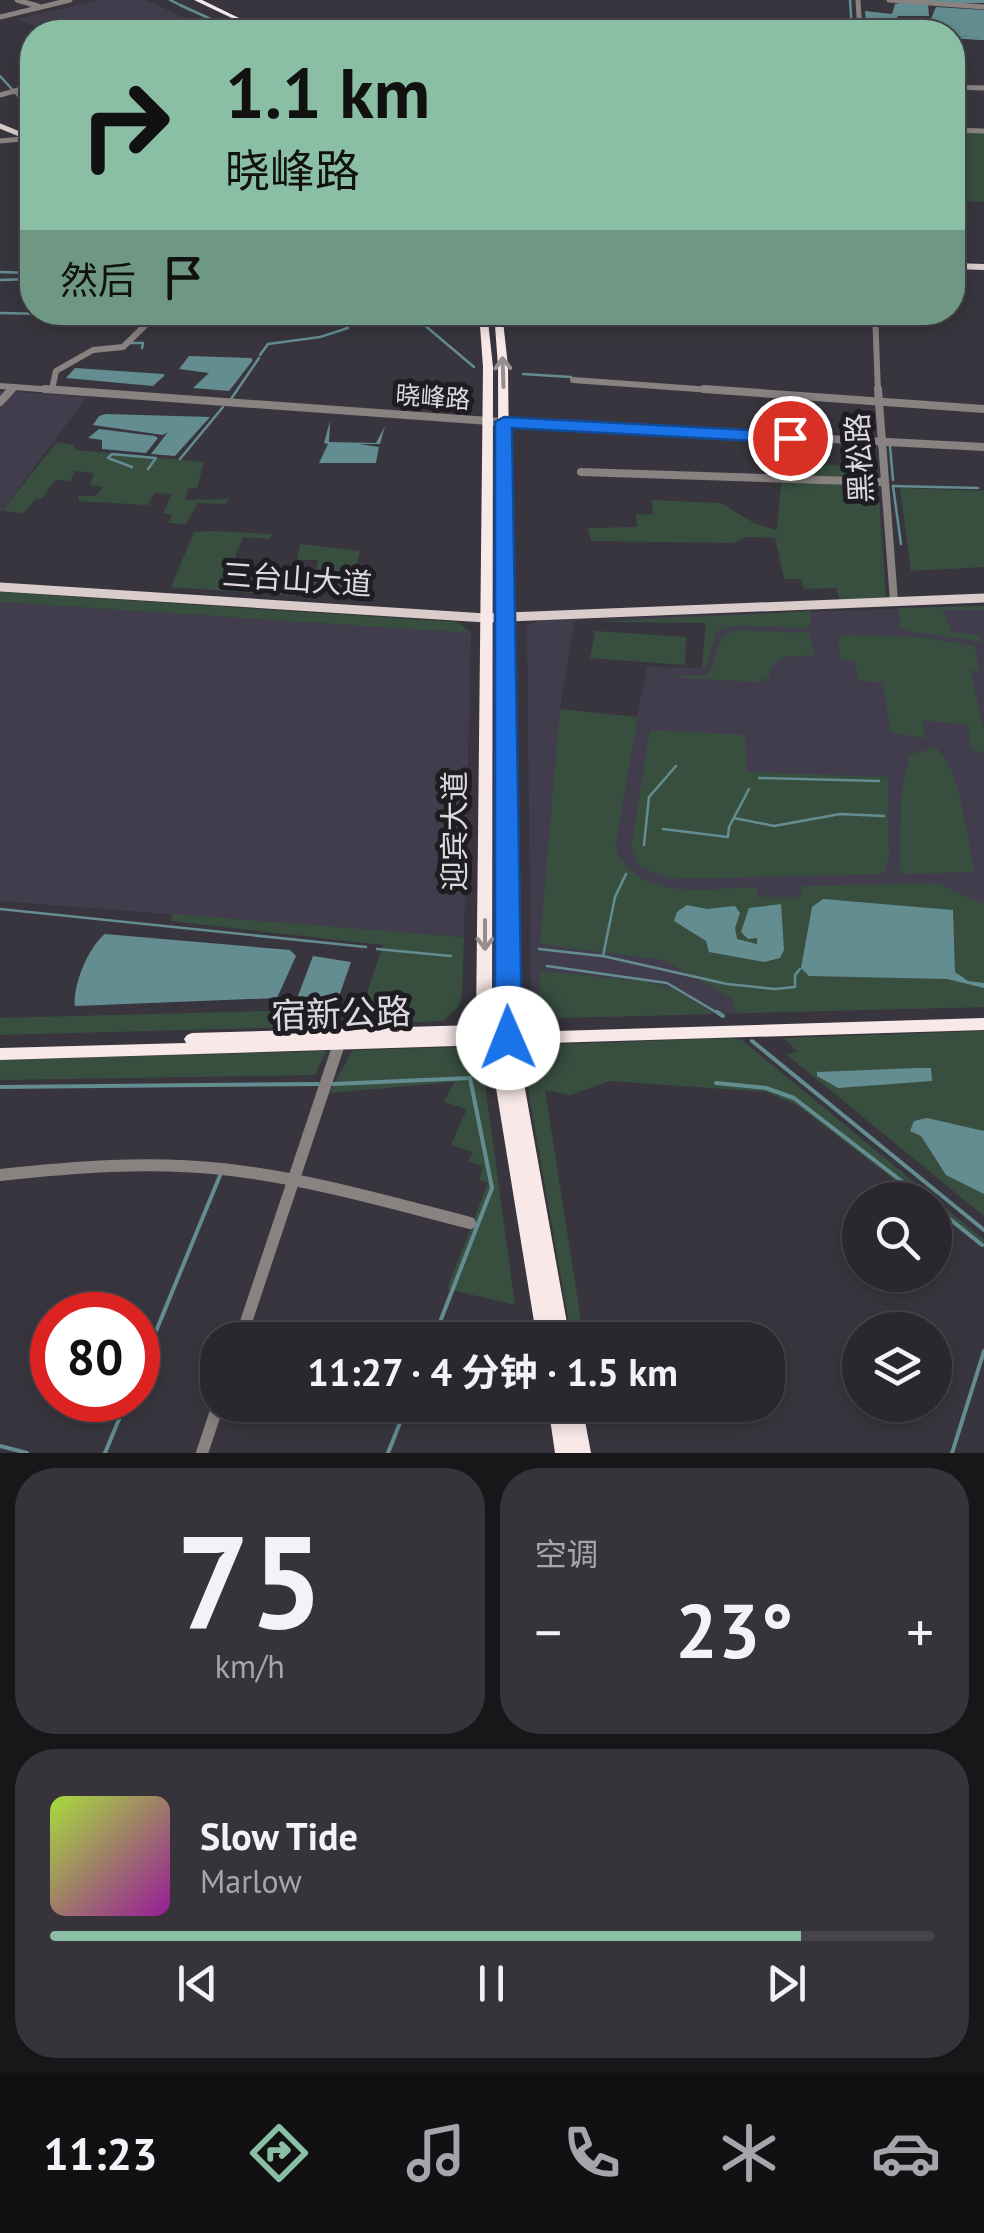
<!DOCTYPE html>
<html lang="zh">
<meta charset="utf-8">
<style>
body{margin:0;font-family:"PT Sans","Noto Sans SC",sans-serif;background:#36343a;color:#f1f3f6;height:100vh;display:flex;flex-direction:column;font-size:38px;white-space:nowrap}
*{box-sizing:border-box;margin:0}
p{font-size:32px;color:#a5a6aa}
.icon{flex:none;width:55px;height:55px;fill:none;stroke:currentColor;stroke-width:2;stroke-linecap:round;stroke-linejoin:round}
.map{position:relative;height:1453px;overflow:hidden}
.drawer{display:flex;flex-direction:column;gap:15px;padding:15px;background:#171619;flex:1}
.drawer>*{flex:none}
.hud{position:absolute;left:20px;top:20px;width:945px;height:305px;border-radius:40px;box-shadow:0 5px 15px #0003,0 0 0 2px #46444a;background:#8abfa5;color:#111;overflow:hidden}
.tools{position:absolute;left:842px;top:1182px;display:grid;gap:20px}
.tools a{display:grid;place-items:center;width:110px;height:110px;border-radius:50%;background:#2a282e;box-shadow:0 5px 15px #0003,0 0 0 2px #46444a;font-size:50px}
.speed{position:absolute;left:30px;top:1292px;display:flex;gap:20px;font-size:50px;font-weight:700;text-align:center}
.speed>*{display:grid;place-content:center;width:130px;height:130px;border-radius:50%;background:#2a282e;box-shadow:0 5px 15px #0003,0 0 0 2px #46444a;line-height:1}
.speed .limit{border:15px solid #d22;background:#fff;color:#111}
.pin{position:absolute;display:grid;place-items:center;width:85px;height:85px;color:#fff;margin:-42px;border:5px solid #fff;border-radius:50%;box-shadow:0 2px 10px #0007}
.me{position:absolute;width:110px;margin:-55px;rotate:359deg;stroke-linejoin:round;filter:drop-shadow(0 0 8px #0008)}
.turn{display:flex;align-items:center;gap:35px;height:210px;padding:0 40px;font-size:45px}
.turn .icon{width:130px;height:130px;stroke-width:2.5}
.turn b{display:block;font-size:70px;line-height:85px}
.then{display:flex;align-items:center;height:95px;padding:0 40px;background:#0003;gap:20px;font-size:38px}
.big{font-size:75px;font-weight:700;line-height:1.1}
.drawer .tile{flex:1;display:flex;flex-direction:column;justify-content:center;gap:15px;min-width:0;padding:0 35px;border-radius:40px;background:#36343a}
.drawer .dial{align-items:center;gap:0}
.dial b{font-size:130px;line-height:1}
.song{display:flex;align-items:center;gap:30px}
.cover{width:120px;height:120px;border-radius:15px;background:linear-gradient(135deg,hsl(80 70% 55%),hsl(300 70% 35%))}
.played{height:10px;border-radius:5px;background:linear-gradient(90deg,#8abfa5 85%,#46444a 85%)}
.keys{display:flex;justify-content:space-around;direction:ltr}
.heat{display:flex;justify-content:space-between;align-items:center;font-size:55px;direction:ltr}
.drawer .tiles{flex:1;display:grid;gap:15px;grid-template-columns:1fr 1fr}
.tile:last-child{grid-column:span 2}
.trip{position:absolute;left:200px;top:1322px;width:585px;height:100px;border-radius:40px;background:#2a282e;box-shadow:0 5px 15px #0003,0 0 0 2px #46444a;font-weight:700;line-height:100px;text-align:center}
.tabs{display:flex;height:160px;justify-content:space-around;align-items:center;background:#111012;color:#a5a6aa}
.tabs .icon{width:70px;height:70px}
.tabs .on{color:#8abfa5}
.tabs b{font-size:45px;color:#f1f3f6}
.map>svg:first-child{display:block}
.built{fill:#423d4c}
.green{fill:#384f40}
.water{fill:#638d91}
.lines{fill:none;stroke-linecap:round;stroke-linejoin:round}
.stream-far1{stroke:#638d91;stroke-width:2.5}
.stream{stroke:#638d91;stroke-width:4}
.minor-far3{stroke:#888281;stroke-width:5}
.minor-far2{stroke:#888281;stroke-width:6}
.minor-far1{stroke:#888281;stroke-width:8}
.minor{stroke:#888281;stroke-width:12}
.major-far2{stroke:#d9cccb;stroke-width:5}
.major-far1{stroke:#d9cccb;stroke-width:6}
.major{stroke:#d9cccb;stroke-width:9}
.highway{fill:#f8e9e8;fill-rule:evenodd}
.oneway{stroke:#968d8f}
.route{fill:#1a73e8;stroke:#114b97;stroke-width:2.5}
.labels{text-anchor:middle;stroke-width:10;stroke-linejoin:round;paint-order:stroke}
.far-street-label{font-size:25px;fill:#dbd9df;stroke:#1f1d22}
.street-label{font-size:30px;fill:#dbd9df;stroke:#1f1d22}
.near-street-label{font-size:35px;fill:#dbd9df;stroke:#1f1d22}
</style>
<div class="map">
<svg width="984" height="1453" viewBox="0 0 984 1453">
<rect width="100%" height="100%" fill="#38353e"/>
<g class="built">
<path d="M100,0H146L214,32H50L17,19Z"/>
<path d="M0,391L87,397L0,513Z"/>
<path d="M0,602L471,633L464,937L0,901Z"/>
<path d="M984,606V1007L558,1018L536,1012L531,999L527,625L541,620L584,619L574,622L560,709L637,717L647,667L702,668L706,623L594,619Z"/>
</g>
<g class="green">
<path d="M953,131L984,132V202L953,201Z"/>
<path d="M57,442L73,445L76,450L204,462L197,488H188L185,500L229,499L226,504L198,503L186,524L168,523L172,515L163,513L172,494L154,493L148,505L78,501L79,496H95L103,487L90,485L94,473L75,471L70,481L55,480L42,499H36L23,513L2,511Z"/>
<path d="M783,462L877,468L886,598L840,600L836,588L804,589L801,579H784L775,538L747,537L733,543L591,541L588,528L637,527L636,515L653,514L652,500L721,503L754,523L777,530Z"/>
<path d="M900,488L984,491V567L911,571Z"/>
<path d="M214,531L272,534L270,539L243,537L229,573L257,576L255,580H227L298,587L295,596L171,587L194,532Z"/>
<path d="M300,544L360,551L351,589L312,587L318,560H297Z"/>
<path d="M0,592L457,622L471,633L0,602Z"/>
<path d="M984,606V610H943L951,631L976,635L984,642L906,631L901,627L898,608Z"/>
<path d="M811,611V625L807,628L731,626L716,631L705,668H702L706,623L594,622Z"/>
<path d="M739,630L809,633L815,655L783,657L770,669V677L756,682L664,677L707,675C722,658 711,632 739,630Z"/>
<path d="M595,631L686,637L685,665L590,658Z"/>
<path d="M843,635L923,637L974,646L979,670H970L984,730V753L971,750L968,725L922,720L926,738L891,733L883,682L859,681L854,661L840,659L838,637Z"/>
<path d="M560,709L638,717L615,847C639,903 706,888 756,887L758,897H800L803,886L936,883L984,904V1007L738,1013L730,997L664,960L540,944Z"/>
<path d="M650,730L745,735L747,772L888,777L889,857L883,874L672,879L640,867L631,848Z"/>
<path d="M935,747C961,768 967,839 974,872L904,874L900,867L901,798L909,756Z"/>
<path d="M173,914L464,937L462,997L458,1007L443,1021L357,1024L383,945L170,921Z"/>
<path d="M540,971L644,981L675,989L714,1014L558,1018L536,1012L531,999L539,1000Z"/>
<path d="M340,1009L334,1026L0,1035V1018Z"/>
<path d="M984,1031V1216L786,1054L798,1052L784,1038Z"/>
<path d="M732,1038L742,1040L984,1240V1248L935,1211V1200H921L797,1105L766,1092L610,1081L570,1095L545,1090L584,1340H572L527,1083L529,1052L563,1044Z"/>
<path d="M463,1047L483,1070L515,1305L447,1289L488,1183L479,1180L483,1166L468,1162L473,1152L451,1145L467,1109L444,1102L454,1082L329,1093L353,1050Z"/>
<path d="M326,1051L315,1075L0,1080V1060Z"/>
</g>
<g class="water">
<path d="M915,0H984V3L928,4L929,16H898L894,22L902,32H867L865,11L892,14L895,4Z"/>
<path d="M936,7L984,10V38L953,36L952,32H908L906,18L931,19Z"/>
<path d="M189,356L251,358L253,360L229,391L193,388L209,373L179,369Z"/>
<path d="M75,368L163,374L165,375L153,386L66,378Z"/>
<path d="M106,414L210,417L175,456L151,454L168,432L163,435L93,425L99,416Z"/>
<path d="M330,421L329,442L376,443L385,426L380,444H359L379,447L376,463H319L328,444L324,443Z"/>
<path d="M99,429L155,436L158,438L146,453L102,449V440L88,438Z"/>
<path d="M823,899L953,910L955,972L968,981L984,983V988L947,979L809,976L801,968L812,907Z"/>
<path d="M781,904L784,950L780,958L764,962L709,952L706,941L674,921L677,912L687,905L707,909L735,906L740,913L735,928L737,939L757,944V938L748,939L741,932L749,908Z"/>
<path d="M105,934L290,950L296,956L277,998L75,1006C72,986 89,946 105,934Z"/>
<path d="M313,956L351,962L337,1002L296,1001Z"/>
<path d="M917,1068H931L932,1081L838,1088L817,1076V1072Z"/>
<path d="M927,1118L984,1131V1194L946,1175L921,1136L910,1131L914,1121Z"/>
</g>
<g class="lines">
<g class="stream-far1">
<path d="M170,0L178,4"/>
<path d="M850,0L852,32"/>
<path d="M180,5L239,32"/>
<path d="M952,37L984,39"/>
<path d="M0,76L32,111"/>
<path d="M0,272L32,273"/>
<path d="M0,280L32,279"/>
<path d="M51,312L52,317L94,325L148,320"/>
<path d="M222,312H235"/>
<path d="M409,312L474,367"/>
<path d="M0,313L48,314"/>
<path d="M155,321L167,312"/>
<path d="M130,343H143L142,348"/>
<path d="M260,355L268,344L320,337L348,328L330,312"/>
<path d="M523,374L571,377"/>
<path d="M231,399L259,358"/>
<path d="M890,446L893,480"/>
<path d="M180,459L223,407"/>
<path d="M132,467L108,458L112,454L156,458L148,469"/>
<path d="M893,486L978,488"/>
<path d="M893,486L901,544"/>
<path d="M759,778L879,781"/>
<path d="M734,818L774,826L840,814L884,816"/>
<path d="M663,829L728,837L729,827L749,789"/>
<path d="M644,845L649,797L676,766"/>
<path d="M626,874L615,897L603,956L727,984L775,989L795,987V975L800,969"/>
<path d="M0,909L366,947"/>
<path d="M377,949L451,956"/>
<path d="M539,949L602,956"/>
<path d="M547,966L667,983L721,1015"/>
</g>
<g class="stream">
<path d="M717,1012L723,1016"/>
<path d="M752,1041L984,1230"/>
<path d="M716,1083L766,1088L794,1098L926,1200"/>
<path d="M333,1084L470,1078L492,1188L433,1340"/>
<path d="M0,1087L318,1084"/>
<path d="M935,1207L982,1245"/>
<path d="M138,1375L221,1173"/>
<path d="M0,1446L27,1453"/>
<path d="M105,1453L127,1400"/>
<path d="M388,1453L407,1405"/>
<path d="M952,1453L984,1351"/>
</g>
<g class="minor-far3">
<path d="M17,0L38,6"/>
<path d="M858,0L860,32"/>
<path d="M889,0L984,7"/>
<path d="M0,17L70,0"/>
<path d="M224,32L243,27"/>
<path d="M952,87L984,88"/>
<path d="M0,95L32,86"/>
<path d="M952,130L984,131"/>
<path d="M0,141L32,138"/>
</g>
<g class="minor-far2">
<path d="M875,312L878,392"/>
<path d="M573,380L739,392"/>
<path d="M0,386L80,392"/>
<path d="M52,389L56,371L93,350L123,347L159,312"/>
<path d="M10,392L14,387"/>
</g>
<g class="minor-far1">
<path d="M45,389L503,422L984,447"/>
<path d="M704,389L984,409"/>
<path d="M878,389L894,601"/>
<path d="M0,402L12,389"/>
<path d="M581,472L883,482"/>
</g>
<g class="minor">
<path d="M0,1175C74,1167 148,1161 222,1169C306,1178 388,1202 470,1223"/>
<path d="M240,1340L339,1044"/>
<path d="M202,1453L218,1405"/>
</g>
<path class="major-far2" d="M0,126L32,139"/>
<path class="major-far1" d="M952,266L984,267"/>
<path class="major" d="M0,587L486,618L984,598"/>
<g class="highway">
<path d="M194,0H202L268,32H261Z"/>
<path d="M479,312H487L493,367L492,1024H500L498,366L494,312H502L508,366L515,1023L522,1025L525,1029L523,1032L984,1018V1030L517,1044L570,1340H537L489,1045L0,1060V1048L186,1043L184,1039L187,1035L192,1033L476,1025L483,367Z"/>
<path d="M548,1405H582L591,1453H555Z"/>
</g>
</g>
<defs><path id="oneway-shaft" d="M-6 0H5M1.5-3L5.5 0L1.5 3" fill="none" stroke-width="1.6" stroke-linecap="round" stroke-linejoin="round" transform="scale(2.5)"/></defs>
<g class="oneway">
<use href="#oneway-shaft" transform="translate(503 372) rotate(-92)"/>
<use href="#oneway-shaft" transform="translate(485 935) rotate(90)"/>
</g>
<path class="route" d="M504,417L790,432L799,438L790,443L512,428L522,1038L518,1045L508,1048L499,1045L495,1038V422Z"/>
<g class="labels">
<g class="far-street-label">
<text transform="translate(433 397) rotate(4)" y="9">晓峰路</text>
</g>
<g class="street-label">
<text transform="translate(860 458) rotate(-93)" y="10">黑松路</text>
<text transform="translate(297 580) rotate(4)" y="10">三台山大道</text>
<text transform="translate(455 831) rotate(-90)" y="10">迎宾大道</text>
</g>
<g class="near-street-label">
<text transform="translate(341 1014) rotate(-2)" y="12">宿新公路</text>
</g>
</g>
</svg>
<div class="tools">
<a><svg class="icon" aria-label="search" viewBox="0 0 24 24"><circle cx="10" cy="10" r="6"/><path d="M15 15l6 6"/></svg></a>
<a><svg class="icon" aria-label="layers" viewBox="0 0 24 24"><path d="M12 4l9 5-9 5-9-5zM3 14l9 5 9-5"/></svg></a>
</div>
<div class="speed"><div class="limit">80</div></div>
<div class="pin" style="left:790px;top:438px;background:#d93025"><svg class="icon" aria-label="arrive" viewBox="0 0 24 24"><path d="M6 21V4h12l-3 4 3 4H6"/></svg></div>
<svg class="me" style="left:508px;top:1038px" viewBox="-20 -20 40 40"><circle r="19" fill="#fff"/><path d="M0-13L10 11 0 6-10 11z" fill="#1a73e8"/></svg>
<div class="trip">11:27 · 4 分钟 · 1.5 km</div>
<div class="hud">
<div class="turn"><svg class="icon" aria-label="right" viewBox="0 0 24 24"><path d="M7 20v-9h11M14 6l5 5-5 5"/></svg><div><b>1.1 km</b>晓峰路</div></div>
<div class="then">然后<svg class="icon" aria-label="arrive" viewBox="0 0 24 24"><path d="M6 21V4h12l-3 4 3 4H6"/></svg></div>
</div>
</div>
<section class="drawer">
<div class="tiles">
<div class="tile dial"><b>75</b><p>km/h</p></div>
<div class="tile"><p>空调</p>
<div class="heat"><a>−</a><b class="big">23°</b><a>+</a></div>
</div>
<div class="tile">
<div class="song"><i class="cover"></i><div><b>Slow Tide</b><p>Marlow</p></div></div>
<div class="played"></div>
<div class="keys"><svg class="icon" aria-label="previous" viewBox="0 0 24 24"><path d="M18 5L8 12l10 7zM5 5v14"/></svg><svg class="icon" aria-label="pause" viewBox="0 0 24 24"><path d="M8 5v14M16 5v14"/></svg><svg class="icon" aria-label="next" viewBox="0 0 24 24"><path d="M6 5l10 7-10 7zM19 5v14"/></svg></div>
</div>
</div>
</section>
<nav class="tabs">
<b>11:23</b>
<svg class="icon on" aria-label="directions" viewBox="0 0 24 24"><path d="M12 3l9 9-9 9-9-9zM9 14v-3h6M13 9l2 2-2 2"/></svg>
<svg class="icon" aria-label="music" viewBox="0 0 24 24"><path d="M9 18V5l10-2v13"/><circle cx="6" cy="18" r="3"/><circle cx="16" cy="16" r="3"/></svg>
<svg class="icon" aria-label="phone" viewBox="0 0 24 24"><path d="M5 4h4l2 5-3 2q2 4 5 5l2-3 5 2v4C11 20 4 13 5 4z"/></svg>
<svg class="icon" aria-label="climate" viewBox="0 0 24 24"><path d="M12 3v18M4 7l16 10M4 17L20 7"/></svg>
<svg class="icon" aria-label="car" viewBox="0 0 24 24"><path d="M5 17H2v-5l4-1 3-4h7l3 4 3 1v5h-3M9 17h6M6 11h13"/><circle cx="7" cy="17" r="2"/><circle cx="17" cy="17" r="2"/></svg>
</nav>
